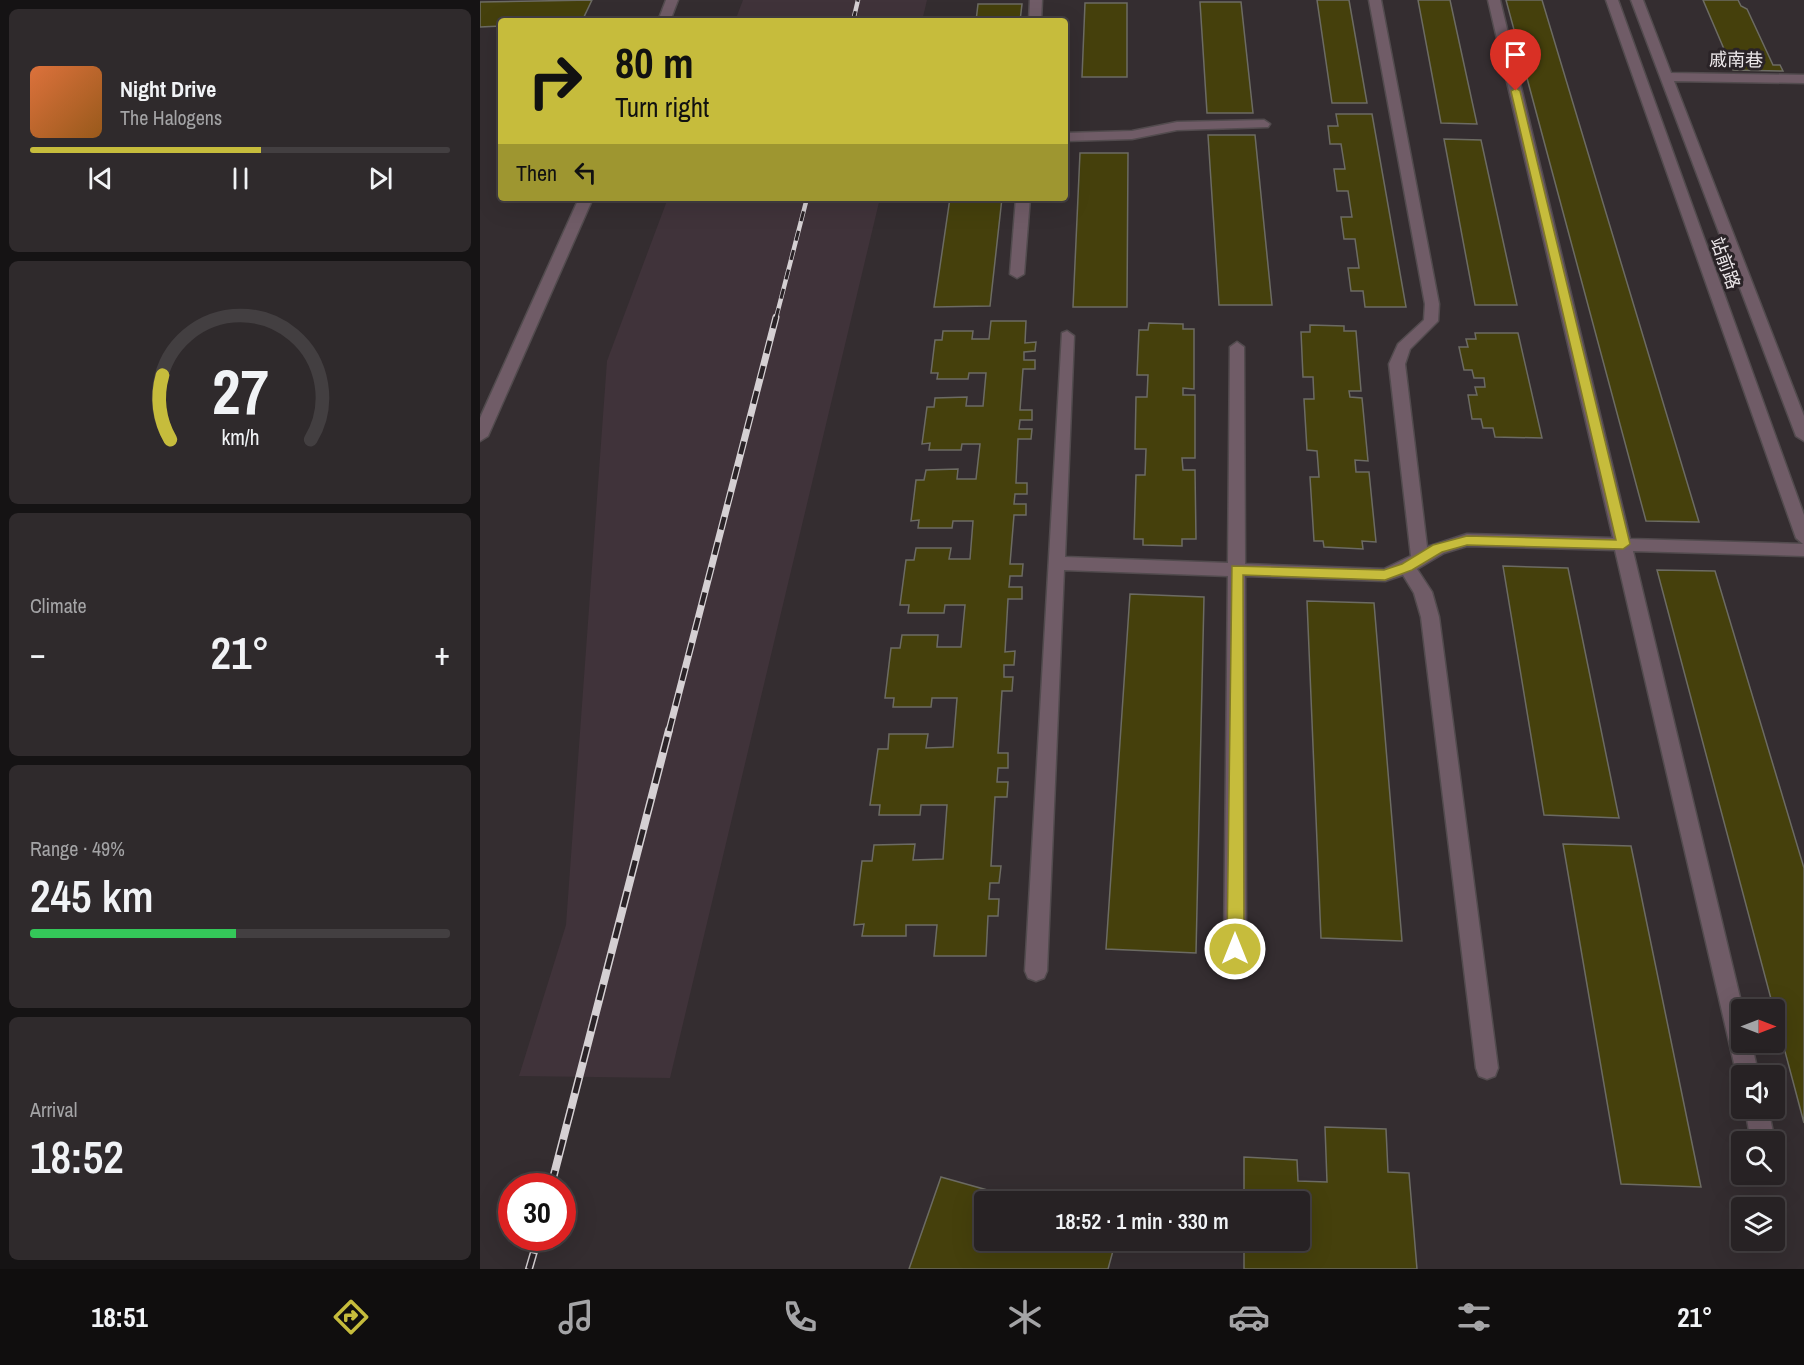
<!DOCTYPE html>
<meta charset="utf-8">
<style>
body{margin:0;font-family:"Archivo Narrow","Noto Sans SC",sans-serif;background:#2f2a2c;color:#f1f3f6;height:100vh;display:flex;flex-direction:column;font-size:22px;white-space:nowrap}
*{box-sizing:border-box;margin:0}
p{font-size:20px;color:#a4a4a6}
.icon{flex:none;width:33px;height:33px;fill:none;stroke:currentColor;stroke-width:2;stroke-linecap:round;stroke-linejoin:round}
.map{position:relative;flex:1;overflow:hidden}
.sheet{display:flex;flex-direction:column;gap:9px;padding:9px;background:#151314;width:480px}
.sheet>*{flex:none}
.hud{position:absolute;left:18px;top:18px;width:570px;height:183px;border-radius:6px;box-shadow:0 6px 24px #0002,0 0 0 2px #433f41;background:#c6bc3c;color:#111;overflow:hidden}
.needle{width:39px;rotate:90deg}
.fabs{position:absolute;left:1251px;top:999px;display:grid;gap:12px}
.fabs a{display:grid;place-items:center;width:54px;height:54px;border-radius:6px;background:#272224;box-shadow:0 6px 24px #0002,0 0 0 2px #433f41;font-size:30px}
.speed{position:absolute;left:18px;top:1173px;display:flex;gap:12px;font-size:30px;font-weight:700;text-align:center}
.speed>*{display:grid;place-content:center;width:78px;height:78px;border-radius:50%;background:#272224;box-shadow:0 6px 24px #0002,0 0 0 2px #433f41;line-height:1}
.speed .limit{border:9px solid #d22;background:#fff;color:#111}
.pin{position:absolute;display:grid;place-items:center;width:51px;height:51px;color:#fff;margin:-62px -26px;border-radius:50% 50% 50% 0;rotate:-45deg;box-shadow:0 0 6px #0007}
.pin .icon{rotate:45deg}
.me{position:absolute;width:66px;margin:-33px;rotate:0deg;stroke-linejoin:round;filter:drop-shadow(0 0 4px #0008)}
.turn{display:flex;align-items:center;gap:21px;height:126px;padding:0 18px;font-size:27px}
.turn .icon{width:78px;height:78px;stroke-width:2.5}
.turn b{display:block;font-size:42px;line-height:51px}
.then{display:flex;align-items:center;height:57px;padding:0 18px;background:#0003;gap:12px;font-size:22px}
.big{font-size:45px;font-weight:600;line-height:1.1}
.sheet .tile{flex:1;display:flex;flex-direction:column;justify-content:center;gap:9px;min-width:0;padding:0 21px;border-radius:9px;background:#2f2a2c}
.sheet .dial{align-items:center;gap:0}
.dial svg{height:156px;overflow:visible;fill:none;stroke:#433f41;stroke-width:7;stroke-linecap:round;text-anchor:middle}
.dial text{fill:#f1f3f6;stroke:none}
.song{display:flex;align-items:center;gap:18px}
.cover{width:72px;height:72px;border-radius:9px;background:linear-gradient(135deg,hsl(20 70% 55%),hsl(30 70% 35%))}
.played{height:6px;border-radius:3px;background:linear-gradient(90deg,#c6bc3c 55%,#433f41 55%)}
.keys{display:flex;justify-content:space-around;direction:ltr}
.heat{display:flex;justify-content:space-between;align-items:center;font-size:33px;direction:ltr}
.charge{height:9px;border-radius:4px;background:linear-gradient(90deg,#34c759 49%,#433f41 0)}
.trip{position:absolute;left:494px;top:1191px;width:336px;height:60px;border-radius:6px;background:#272224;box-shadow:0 6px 24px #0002,0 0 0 2px #433f41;font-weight:600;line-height:60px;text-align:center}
.dock{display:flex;height:96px;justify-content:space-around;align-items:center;background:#100e0e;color:#a4a4a6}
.dock .icon{width:42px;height:42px}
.dock .on{color:#c6bc3c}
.dock b{font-size:27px;color:#f1f3f6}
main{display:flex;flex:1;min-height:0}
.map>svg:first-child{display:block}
.built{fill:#40333a}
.building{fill:#45400c;stroke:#6c6b63;stroke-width:1.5}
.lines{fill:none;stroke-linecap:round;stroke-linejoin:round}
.minor-casing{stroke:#524b4e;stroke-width:3}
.minor{fill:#705c67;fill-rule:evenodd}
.rail-far2-casing{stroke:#d5d0d3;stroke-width:4.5}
.rail-far1-casing{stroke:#d5d0d3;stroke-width:7}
.rail-casing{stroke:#d5d0d3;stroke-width:8}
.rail-far2{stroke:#2a2327;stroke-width:3;stroke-dasharray:10;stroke-linecap:butt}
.rail-far1{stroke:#2a2327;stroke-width:4.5;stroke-dasharray:13;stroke-linecap:butt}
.rail{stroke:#2a2327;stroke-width:5;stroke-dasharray:16;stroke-linecap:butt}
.route{fill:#c6bc3c;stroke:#817a27;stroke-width:1.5}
.labels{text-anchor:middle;stroke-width:6;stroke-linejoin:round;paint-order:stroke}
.far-street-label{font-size:18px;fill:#ede8eb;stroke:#2a2327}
</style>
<main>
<section class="sheet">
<div class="tile">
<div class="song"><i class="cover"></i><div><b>Night Drive</b><p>The Halogens</p></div></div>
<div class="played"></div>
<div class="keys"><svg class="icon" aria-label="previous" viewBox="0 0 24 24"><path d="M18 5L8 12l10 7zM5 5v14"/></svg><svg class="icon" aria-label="pause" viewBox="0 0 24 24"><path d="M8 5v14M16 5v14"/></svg><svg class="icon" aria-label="next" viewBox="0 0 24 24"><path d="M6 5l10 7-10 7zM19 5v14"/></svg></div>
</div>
<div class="tile dial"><svg viewBox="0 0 100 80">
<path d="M14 69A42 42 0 1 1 86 69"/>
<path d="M14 69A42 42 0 0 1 10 36" stroke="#c6bc3c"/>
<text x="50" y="56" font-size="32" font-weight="700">27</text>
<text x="50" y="72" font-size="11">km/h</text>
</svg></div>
<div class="tile"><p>Climate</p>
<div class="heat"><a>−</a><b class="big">21°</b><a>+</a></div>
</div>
<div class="tile"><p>Range · 49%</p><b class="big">245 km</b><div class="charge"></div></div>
<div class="tile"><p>Arrival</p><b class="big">18:52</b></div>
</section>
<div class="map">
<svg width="1324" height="1269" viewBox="0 0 1324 1269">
<rect width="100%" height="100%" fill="#342d30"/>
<g class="built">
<path d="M263,0H447L442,21H255Z"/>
<path d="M188,198H400L190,1078L39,1076L86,925L127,361Z"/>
</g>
<g class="building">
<path d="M112,0L102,21H21V26L0,27V2Z"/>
<path d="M837,0H869L887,103H852Z"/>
<path d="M938,0H970L997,124L961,123Z"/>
<path d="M1026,0H1062L1219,522L1166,521Z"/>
<path d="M1223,0H1258L1261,6L1267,9L1293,65H1300L1303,71L1253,70Z"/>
<path d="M720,2H761L773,113H727Z"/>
<path d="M605,3H647V77H602Z"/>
<path d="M498,4H542L540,21H496Z"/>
<path d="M856,114H892L926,307H885L883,291H871L868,268H879L875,239H864L861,217H872L868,191H857L854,169H865L861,144H850L848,126H858Z"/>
<path d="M728,135H775L792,305H739Z"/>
<path d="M964,139L1001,140L1037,305H995Z"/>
<path d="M600,153H648L647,307H593Z"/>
<path d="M470,198H522L510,306L454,307Z"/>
<path d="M511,321H546L545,343L556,342L555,351L544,352V360H555V369H543L540,410H552V420H540L539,429H552L551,439H538L536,483H547V494H535L534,504H546V515H534L530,564H543L542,576H530L529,587H542V599H528L525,652L535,651L534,665H524V677H533L532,691H522L518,753H528V768H518L517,782H528L527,797H515L511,866H521L519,883H510L509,899H519L518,916H508L506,956H454L457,925H426V936H382L384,924L374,925L382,861H392L394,845L435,844L433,860L463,859L467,805H441L440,815H399L400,805H390L398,749H408L409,734H448L446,748L473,747L477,698H452L451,707H413L414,698H405L411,648H420L422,635H458L457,647H481L485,605H465L464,613H428L429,605H420L426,560H434L436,548H471L469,559H490L493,521H473L472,528H438L439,520L431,521L436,480H444L446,470L478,469L477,479H496L500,444H482L481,450H449L450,443L442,444L447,407H454L455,398L487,397L486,406H503L506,373H489L488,379H457L458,373H451L455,340H462L463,331H493L492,339H509Z"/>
<path d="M669,323L703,324V329H714V389L703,388V395H715V458H702L703,470H715L716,539H702V546L663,545V539H654L656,475H665L666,449H655L656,397H667L668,375H657L659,330H668Z"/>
<path d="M830,325L864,326V331H876L881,391H869L870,397L882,398L888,461L875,460L876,472H889L896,542L882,541L883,549L844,547L843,541H834L830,477H839L837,451L827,450L824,399H834L833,377H823L821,332H830Z"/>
<path d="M995,333H1038L1062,438L1015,437L1013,428H1003L1001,419H992L988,395H997L995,387H1005L1004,378H994L992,370H984L979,347H988L986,339H996Z"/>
<path d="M1023,566L1088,568L1139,818L1064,815Z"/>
<path d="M1177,570L1235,571L1324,868V1123Z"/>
<path d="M650,594L724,597L716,953L626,949Z"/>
<path d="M827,601L894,603L922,941L841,938Z"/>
<path d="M1083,844L1151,846L1221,1187L1141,1184Z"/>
<path d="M845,1127L906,1129L908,1172L929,1173L937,1269H764V1240H819V1202H764V1157L817,1160L818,1181L847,1182Z"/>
<path d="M461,1177L550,1202H504V1240H636L628,1269H429Z"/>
</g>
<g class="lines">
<defs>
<g id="minor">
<path d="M186,0H198L190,21H178Z"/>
<path d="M550,0H562L561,21H549Z"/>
<path d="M889,0H901L959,304L958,321L930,349L925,364L947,547L987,534L1133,538L1008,0H1020L1150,539L1323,544L1316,538L1126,0H1138L1324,515V556L1153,551L1263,1010L1262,1042H1271L1279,1076H1262V1084L1257,1076L1135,550L987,546L964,553L937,569L952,592L959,617L1018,1068L1015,1076L1007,1079L999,1076L996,1068L941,617L934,593L923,575L905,581L765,576L766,949L763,956L755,959L747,956L744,949L748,576L584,570L567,971L564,978L556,981L548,978L545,971L582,333L587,331L594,336L585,557L748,563L750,347L757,342L764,347L765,564L904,569L931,556L909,364L918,344L944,320L945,304Z"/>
<path d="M1151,0H1163L1191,73L1324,75V83L1194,81L1324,416V441L1316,436Z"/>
<path d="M784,120L790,124L788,127L697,130L652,139L585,141V133L652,131L697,122Z"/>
<path d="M99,198H113L8,436L0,441V418Z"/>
<path d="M536,198H550L544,274L537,278L530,274Z"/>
<path d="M1265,1108H1288L1295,1142L1294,1143L1271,1142Z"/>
</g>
</defs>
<use href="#minor" class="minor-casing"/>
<use href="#minor" class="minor"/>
<defs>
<g id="rail-far2">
<path d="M373,21L378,0"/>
<path d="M296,318L327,198"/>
</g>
<path id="rail-far1" d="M189,731L296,317"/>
<g id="rail">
<path d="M71,1186L189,730"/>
<path d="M49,1269L58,1238"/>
</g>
</defs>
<use href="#rail-far2" class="rail-far2-casing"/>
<use href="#rail-far1" class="rail-far1-casing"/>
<use href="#rail" class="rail-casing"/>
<use href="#rail-far2" class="rail-far2"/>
<use href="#rail-far1" class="rail-far1"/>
<use href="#rail" class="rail"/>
</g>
<path class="route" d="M1036,88L1040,91L1150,544L1143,549L987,545L962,552L932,570L905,580L763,575L764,949L761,954L755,957L750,954L747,949L752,566L904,570L922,564L953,545L987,536L1136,540L1031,91Z"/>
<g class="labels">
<g class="far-street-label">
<text transform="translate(1256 60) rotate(1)" y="6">戚南巷</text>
<text transform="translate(1245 263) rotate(70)" y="6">站前路</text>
</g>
</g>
</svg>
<div class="fabs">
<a><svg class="needle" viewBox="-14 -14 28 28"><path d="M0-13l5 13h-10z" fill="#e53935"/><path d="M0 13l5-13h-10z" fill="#a4a4a6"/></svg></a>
<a><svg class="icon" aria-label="sound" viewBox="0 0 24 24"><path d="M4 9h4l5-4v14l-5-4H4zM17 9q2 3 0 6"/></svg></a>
<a><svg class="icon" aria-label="search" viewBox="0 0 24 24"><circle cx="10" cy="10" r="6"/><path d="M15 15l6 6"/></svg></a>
<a><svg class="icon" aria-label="layers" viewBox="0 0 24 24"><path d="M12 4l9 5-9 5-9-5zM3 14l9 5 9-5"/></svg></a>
</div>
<div class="speed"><div class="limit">30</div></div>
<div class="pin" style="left:1036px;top:91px;background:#d93025"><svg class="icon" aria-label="arrive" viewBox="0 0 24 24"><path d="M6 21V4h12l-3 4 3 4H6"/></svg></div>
<svg class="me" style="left:755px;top:949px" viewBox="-20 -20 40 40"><circle r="17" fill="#c6bc3c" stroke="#fff" stroke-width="3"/><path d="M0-11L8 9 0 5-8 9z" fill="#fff"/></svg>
<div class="trip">18:52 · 1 min · 330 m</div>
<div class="hud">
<div class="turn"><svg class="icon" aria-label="right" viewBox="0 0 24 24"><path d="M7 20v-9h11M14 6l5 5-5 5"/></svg><div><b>80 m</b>Turn right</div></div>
<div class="then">Then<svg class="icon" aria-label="left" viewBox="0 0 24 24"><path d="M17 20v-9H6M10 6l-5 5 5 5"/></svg></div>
</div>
</div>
</main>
<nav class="dock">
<b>18:51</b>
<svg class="icon on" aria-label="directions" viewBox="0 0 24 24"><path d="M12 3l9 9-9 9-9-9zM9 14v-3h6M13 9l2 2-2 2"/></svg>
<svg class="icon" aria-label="music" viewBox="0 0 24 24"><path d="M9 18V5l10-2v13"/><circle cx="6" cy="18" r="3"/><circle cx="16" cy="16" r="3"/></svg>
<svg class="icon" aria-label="phone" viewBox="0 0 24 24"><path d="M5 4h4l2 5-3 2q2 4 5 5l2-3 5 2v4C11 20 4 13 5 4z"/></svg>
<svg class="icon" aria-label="climate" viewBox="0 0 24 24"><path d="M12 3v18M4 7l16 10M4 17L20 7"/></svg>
<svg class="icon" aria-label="car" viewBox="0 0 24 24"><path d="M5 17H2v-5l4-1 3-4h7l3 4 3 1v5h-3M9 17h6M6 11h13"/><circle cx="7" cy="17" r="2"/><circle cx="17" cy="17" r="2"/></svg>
<svg class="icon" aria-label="filters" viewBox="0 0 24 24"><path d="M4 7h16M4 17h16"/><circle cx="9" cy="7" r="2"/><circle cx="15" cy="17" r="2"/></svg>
<b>21°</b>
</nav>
